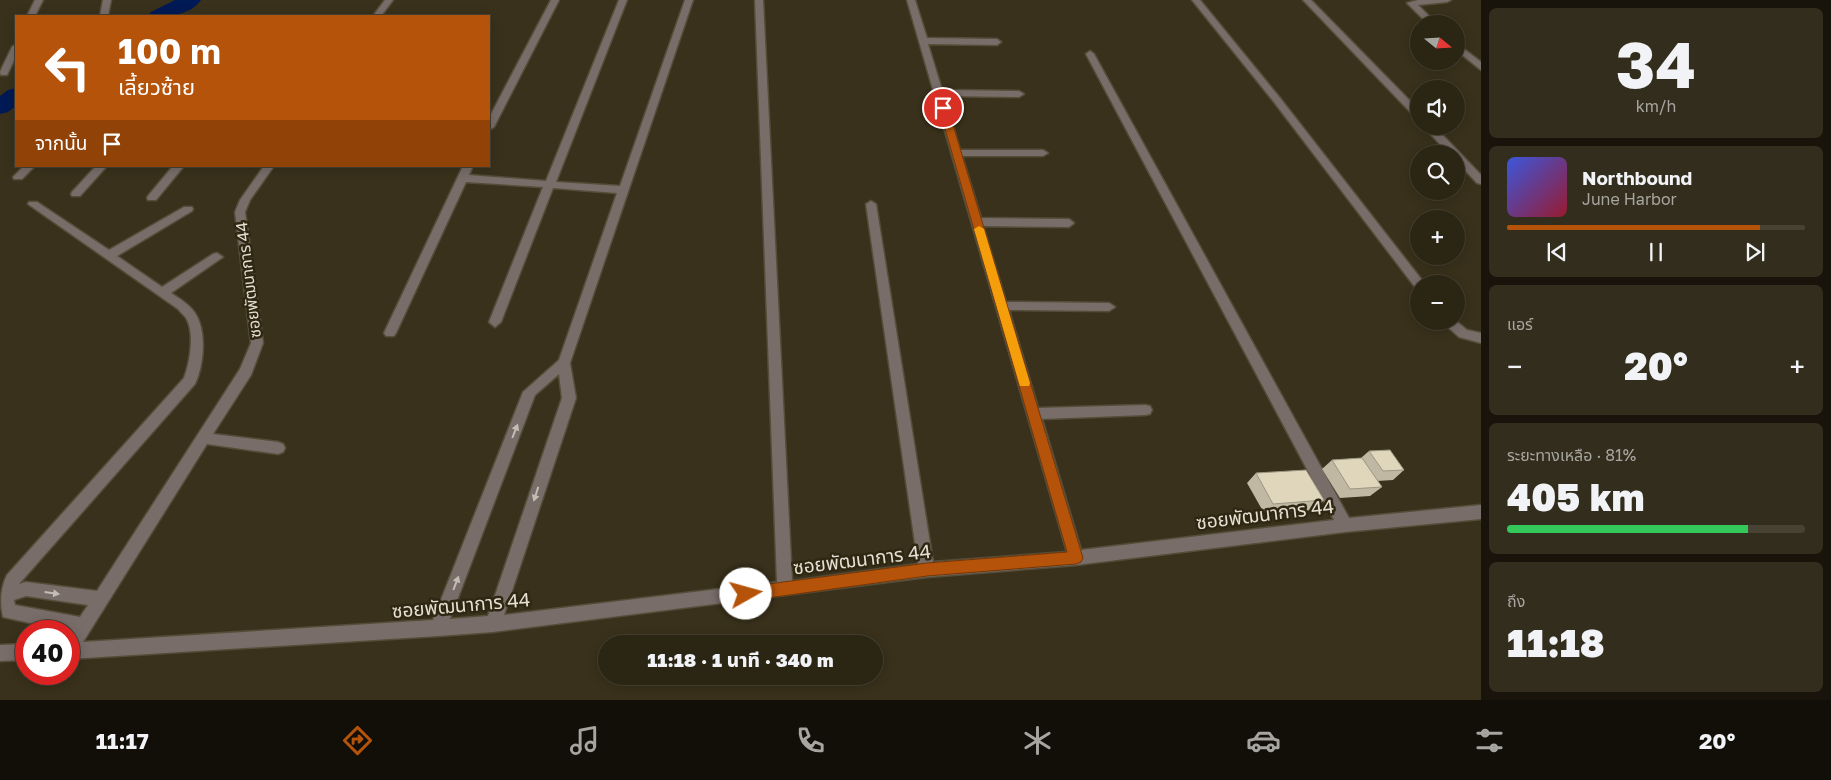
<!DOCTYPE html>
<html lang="th">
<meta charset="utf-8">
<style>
body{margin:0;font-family:"Golos Text","Noto Sans Thai",sans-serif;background:#332d1d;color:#f1f3f6;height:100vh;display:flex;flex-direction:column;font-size:19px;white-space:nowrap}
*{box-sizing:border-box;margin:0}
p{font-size:16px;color:#a6a5a0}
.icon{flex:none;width:28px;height:28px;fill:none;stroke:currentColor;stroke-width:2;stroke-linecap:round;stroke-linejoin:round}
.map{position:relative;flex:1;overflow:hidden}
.side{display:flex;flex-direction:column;gap:8px;padding:8px;background:#18140b;width:350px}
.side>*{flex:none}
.banner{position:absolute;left:15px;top:15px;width:475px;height:152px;border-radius:0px;box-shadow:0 2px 12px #0003,0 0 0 1px #474234;background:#b45309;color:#fff;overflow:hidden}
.needle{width:32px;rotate:108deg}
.fabs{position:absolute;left:1410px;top:15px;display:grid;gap:10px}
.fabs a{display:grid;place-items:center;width:55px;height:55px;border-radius:50%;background:#2b2514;box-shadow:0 2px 12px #0003,0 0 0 1px #474234;font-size:25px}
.speed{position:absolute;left:15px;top:620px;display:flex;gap:10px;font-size:25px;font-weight:700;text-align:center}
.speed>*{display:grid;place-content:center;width:65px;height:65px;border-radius:50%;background:#2b2514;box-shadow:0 2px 12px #0003,0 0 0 1px #474234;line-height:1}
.speed .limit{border:8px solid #d22;background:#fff;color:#111}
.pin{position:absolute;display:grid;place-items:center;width:42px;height:42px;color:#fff;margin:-21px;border:2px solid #fff;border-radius:50%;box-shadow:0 1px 5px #0007}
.me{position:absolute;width:55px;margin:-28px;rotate:83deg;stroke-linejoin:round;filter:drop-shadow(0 0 4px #0008)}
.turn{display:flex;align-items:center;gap:18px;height:105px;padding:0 20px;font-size:22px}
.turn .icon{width:65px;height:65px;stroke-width:2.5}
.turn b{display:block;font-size:35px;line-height:42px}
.then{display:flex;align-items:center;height:48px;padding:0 20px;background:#0003;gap:10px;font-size:19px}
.big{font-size:38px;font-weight:800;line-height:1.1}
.side .card{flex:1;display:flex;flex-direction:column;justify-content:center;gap:8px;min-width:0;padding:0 18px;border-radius:8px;background:#332d1d}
.side .dial{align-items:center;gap:0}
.dial b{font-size:65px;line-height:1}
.song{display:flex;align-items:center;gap:15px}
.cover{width:60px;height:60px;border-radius:8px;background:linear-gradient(135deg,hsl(230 70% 55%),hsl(350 70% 35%))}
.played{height:5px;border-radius:2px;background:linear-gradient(90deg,#b45309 85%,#474234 85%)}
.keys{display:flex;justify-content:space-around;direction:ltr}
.heat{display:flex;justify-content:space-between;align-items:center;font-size:28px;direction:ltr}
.charge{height:8px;border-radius:4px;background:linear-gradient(90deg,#34c759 81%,#474234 0)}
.trip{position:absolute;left:598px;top:635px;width:285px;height:50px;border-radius:25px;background:#2b2514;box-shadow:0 2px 12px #0003,0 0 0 1px #474234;font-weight:800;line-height:50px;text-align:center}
.menu{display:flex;height:80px;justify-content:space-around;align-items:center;background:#110f08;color:#a6a5a0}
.menu .icon{width:35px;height:35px}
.menu .current{color:#b45309}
.menu b{font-size:22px;color:#f1f3f6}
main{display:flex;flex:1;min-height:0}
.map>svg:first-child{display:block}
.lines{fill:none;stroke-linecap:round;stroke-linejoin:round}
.river{fill:#001a55;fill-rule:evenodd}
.minor-casing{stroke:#544d38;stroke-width:3}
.minor{fill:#796d6a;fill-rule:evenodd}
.wall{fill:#c0b8a2}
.building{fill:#dfd6bc;stroke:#9c9684}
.oneway{fill:#c4bdb3}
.route{fill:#b45309;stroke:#753606}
.slow{fill:#f59e0b}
.labels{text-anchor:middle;stroke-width:5;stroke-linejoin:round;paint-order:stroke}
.street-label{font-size:16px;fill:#e4dfd2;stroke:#2f2712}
.near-street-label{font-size:19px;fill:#e4dfd2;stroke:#2f2712}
</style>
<main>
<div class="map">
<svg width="1481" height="700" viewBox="0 0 1481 700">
<rect width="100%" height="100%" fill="#39311b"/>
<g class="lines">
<g class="river">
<path d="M175,0H201C190,16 165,17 148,16L151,12Z"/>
<path d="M16,88V106L8,112L0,114V96L8,90Z"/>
</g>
<defs>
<g id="minor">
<path d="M35,0H43L35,16H27Z"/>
<path d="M103,0H111L108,16H100Z"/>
<path d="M385,0H393L381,16H373Z"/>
<path d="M551,0H559L494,127L489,130V118Z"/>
<path d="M619,0H627L556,182L620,186L685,0H693L570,363L576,398L504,615L777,582L755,0H763L792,581L918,564L866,204L871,201L876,204L933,562L1067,552L907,0H915L927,38L997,39L1001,42L997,45L928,44L942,90L1019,91L1024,94L1019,97L944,96L960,150H1043L1048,153L1043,156H962L981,218L1069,219L1074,223L1069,227L983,226L1006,302L1109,303L1115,307L1109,311L1009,310L1038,408L1145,405L1150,406L1152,410L1150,414L1145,415L1042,419L1081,550L1334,520L1086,54L1090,51L1094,54L1349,518L1481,505V519L1345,532L1076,565L927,577L493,632L438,636L69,659V635L71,632L3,617C0,603 0,589 7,575L184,378C190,362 195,333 186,318C184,315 180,312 178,309L28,204L29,202H37L109,250L184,207H192L193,209L192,211L117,256L162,287L213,254L217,253L223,257L171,293C180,299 189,304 195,313C207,331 204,365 195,384L19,584L26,582L97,591L240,369L251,343L235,212L240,200L264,166H274L250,200L245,212L263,343L251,375L213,434L278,442L283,444L285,448L283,452L278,454L207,444L83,642L433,620L523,392L559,360L617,193L553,188L501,322L495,327L489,322L543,187L466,182L396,333L394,336H386L384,333L463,166H473L469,175L546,181ZM559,374L562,398L488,616L450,619L535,395ZM26,596L88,605L80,617L15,605L14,600Z"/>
<path d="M1192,0H1200L1280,98L1425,284H1419V288L1415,287L1274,102Z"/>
<path d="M1303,0H1311L1419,110V119L1416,118Z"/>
<path d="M1418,0H1451L1447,2L1418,5L1437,24H1428L1407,3Z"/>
<path d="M1456,43L1481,62V70L1456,50Z"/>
<path d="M16,44V56L8,73L7,75H1L0,72L12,47Z"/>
<path d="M1423,126H1434L1481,175V184L1477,183L1456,161V154H1449Z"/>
<path d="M24,166H35L22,179H14L13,177Z"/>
<path d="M96,166H107L80,196H72L71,194L72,192Z"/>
<path d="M173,166H184L156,200H148L147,198L148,196Z"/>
<path d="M1441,321H1456L1467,330L1481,333V343L1459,337Z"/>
<path d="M26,644V660L0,661V645Z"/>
</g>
</defs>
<use href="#minor" class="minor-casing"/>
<use href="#minor" class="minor"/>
</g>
<g class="wall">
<path d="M1369,451L1404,470L1393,480L1377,481L1382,487L1370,496L1340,498L1322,469L1332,460L1361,458Z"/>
<path d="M1256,473L1324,500L1314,510L1264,513L1247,483Z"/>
</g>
<g class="building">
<path d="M1390,450L1404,470L1383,471L1369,451Z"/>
<path d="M1362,458L1382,487L1350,489L1332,460Z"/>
<path d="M1306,470L1324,500L1273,504L1256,473Z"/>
</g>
<defs><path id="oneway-solid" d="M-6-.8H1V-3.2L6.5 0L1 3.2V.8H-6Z" transform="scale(1.25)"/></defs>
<g class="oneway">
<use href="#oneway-solid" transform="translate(515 431) rotate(-69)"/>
<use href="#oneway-solid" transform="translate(536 494) rotate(108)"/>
<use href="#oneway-solid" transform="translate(456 583) rotate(-69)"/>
<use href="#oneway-solid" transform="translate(52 593) rotate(8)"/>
</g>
<path class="route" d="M940,106L948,108L1083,558L1081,562L1076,564L927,576L746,601L741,599L739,594L741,589L746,587L927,563L1067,552L939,108Z"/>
<path class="slow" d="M979,226L984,229L1030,383L1029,386H1020L1019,383L974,229Z"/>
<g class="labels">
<g class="street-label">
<text transform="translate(248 280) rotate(-97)" y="6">ซอยพัฒนาการ 44</text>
</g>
<g class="near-street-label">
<text transform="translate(1265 514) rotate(-7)" y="7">ซอยพัฒนาการ 44</text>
<text transform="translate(862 559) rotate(-7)" y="7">ซอยพัฒนาการ 44</text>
<text transform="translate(461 605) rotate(-5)" y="7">ซอยพัฒนาการ 44</text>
</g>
</g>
</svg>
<div class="fabs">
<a><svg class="needle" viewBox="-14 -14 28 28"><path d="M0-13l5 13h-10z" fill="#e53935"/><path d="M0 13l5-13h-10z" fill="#a6a5a0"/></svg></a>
<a><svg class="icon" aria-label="sound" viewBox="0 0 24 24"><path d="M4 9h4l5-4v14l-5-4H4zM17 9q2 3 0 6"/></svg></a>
<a><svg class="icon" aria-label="search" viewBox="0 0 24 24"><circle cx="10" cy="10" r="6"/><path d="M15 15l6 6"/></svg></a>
<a>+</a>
<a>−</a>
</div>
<div class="speed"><div class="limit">40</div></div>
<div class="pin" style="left:943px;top:108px;background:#d93025"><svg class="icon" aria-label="arrive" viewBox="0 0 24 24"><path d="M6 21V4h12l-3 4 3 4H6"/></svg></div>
<svg class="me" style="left:746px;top:594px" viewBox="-20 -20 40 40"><circle r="19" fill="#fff"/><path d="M0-13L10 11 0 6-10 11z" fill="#b45309"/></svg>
<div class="trip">11:18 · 1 นาที · 340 m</div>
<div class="banner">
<div class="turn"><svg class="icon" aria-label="left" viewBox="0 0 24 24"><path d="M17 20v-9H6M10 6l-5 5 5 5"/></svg><div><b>100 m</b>เลี้ยวซ้าย</div></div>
<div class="then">จากนั้น<svg class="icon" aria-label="arrive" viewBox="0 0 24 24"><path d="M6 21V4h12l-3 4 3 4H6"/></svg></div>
</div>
</div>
<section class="side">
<div class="card dial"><b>34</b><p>km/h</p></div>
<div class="card">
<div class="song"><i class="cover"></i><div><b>Northbound</b><p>June Harbor</p></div></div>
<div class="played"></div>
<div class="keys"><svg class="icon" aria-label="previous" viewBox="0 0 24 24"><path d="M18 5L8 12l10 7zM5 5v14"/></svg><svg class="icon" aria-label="pause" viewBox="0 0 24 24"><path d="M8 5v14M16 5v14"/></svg><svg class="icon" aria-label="next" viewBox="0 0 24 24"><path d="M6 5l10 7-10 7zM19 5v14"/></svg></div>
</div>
<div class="card"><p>แอร์</p>
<div class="heat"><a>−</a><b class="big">20°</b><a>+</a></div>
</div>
<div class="card"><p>ระยะทางเหลือ · 81%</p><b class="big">405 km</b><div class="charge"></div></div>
<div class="card"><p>ถึง</p><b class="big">11:18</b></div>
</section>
</main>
<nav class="menu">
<b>11:17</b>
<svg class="icon current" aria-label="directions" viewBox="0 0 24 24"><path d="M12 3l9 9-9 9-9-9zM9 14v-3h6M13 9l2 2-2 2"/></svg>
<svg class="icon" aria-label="music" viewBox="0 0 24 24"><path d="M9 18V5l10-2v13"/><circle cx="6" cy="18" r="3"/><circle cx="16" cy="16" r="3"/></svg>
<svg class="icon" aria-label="phone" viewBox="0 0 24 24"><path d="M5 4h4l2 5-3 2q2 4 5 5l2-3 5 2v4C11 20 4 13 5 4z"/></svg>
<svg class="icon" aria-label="climate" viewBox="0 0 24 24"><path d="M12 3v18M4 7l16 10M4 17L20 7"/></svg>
<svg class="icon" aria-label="car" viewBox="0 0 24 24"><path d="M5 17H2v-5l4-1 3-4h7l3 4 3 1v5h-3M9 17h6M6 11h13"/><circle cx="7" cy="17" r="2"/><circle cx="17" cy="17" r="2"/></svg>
<svg class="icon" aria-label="filters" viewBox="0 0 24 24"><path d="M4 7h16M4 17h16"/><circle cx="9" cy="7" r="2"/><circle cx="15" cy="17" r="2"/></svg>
<b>20°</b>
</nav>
